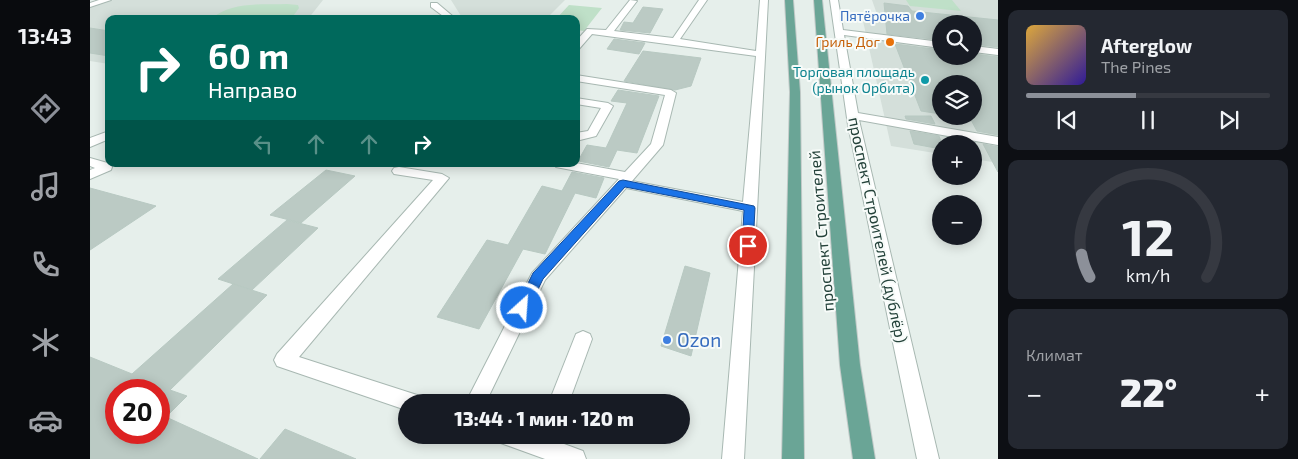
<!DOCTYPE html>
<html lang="ru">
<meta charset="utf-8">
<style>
body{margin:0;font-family:"Exo 2",sans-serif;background:#242831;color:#f1f3f6;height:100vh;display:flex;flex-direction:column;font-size:19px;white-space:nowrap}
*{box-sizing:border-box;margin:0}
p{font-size:16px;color:#9ea1a6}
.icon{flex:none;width:28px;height:28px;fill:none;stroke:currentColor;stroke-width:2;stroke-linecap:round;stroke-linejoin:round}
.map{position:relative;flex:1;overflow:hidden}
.side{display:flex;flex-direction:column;gap:10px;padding:10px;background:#0d0f14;width:300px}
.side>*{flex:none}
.top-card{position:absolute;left:15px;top:15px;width:475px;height:152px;border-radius:10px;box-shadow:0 2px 12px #0003;background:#00695c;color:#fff;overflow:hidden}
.buttons{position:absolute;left:842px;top:15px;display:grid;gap:10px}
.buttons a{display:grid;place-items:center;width:50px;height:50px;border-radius:50%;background:#171b24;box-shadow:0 2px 12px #0003;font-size:25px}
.speed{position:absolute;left:15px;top:379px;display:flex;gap:10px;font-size:25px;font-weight:700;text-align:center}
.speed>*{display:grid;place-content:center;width:65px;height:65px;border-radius:50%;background:#171b24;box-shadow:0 2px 12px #0003;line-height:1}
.speed .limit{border:8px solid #d22;background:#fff;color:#111}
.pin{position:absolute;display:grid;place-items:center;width:42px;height:42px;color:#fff;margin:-21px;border:2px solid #fff;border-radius:50%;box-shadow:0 1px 5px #0007}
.me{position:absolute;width:55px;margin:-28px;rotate:26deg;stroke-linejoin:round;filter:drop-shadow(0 0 4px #0008)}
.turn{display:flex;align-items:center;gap:18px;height:105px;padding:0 20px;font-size:22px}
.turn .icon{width:65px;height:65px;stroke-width:2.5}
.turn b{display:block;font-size:35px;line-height:42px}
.lanes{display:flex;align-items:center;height:48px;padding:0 20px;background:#0003;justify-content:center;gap:25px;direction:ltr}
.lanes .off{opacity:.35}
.big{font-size:38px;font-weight:800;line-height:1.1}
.side .widget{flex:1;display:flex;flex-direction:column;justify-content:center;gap:8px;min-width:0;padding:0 18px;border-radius:10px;background:#242831}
.side .dial{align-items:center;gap:0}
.dial svg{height:130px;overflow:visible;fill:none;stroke:#363941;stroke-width:7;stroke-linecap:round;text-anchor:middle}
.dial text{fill:#f1f3f6;stroke:none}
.song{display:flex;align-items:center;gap:15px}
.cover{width:60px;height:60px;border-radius:8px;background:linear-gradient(135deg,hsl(40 70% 55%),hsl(250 70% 35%))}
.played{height:5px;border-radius:2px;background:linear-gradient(90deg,#8c9099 45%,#363941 45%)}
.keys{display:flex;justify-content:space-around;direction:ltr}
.heat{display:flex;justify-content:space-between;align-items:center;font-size:28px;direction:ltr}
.trip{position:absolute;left:308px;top:394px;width:292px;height:50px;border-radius:25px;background:#171b24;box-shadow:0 2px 12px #0003;font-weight:800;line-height:50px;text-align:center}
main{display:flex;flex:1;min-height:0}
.tab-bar{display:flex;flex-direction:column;width:90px;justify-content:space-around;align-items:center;background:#090b0e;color:#9ea1a6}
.tab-bar .icon{width:35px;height:35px}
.tab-bar .current{color:#8c9099}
.tab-bar b{font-size:22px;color:#f1f3f6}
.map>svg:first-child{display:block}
.built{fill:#d4dfda;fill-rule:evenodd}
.green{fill:#bfe0c8}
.building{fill:#bbcac4;stroke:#b8c9c2;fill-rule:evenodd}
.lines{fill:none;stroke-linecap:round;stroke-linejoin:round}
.minor-casing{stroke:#a8b8b2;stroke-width:2}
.major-casing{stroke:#c2cac8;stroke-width:2}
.minor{fill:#fff;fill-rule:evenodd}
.major{fill:#6aa596;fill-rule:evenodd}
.route{fill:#1a73e8;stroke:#114b97}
.shop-dot{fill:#3f7fe0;stroke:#f7fbf9;stroke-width:2}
.food-dot{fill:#e8710a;stroke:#f7fbf9;stroke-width:2}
.culture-dot{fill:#0f9aa8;stroke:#f7fbf9;stroke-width:2}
.labels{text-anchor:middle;stroke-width:4;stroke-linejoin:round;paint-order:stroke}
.far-shop-label{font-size:14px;fill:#366cbe;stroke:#f7fbf9;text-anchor:end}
.far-food-label{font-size:14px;fill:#c56008;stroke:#f7fbf9;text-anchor:end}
.far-culture-label{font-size:14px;fill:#0d838f;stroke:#f7fbf9;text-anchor:end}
.street-label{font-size:16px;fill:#24423a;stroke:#f7fbf9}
.near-shop-label{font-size:19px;fill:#366cbe;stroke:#f7fbf9;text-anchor:start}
</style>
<main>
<nav class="tab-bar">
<b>13:43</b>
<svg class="icon current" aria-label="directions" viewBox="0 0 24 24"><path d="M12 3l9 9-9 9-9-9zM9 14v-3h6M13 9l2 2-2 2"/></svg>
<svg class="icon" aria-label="music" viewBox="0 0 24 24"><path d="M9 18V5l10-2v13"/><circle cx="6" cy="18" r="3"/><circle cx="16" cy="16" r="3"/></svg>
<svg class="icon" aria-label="phone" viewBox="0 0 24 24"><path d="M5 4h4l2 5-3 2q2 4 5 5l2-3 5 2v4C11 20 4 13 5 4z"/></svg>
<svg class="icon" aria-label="climate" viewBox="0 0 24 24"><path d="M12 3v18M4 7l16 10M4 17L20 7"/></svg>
<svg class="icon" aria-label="car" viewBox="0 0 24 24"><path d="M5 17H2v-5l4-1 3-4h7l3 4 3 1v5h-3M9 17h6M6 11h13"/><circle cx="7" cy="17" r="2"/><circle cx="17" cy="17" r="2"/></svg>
</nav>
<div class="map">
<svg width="908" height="459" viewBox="0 0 908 459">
<rect width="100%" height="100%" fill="#e6efeb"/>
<g class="built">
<path d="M23,0H233L218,19H19V64L0,61V7Z"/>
<path d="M361,0H475L456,19H378L371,16Z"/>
<path d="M782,0H908V54H906L908,57V163L884,159V144H851V154L801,146L773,21L788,17ZM851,24H884V56H851ZM851,84H884V116H851Z"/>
</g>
<g class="green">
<path d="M816,0H862L871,11L820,6Z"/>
<path d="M197,4L208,5L209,8L201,19H121C142,1 172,5 197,4Z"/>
<path d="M479,5L512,8L494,31L486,30V19H466Z"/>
</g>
<g class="building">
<path d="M794,3L818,6L822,11L908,20V47L884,44V24H851V40L797,34Z"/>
<path d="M553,7L573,9L560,33L530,30L534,22L543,23Z"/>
<path d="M0,28L19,31V56L0,53Z"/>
<path d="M524,39L555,43L549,54L517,49Z"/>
<path d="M805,44L851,50V56H884V54L908,57V135L887,131L880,118L866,116H884V84H851V114L831,111Z"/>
<path d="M553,51L611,58L601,86L585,90L534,81Z"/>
<path d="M528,90L569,96L547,153L527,150L519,167L488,161L497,145L516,148L537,103L521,101Z"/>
<path d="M815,116H841L845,124L816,119Z"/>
<path d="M820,131L849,136L852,144L851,149L824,144Z"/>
<path d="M893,144L908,147V172Z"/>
<path d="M236,170L265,176L211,223L180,215Z"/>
<path d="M482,172L514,178L506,198L485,193L455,254L433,249L389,329L347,317L397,240L418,245L452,186L472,191Z"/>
<path d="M0,188L66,206L0,250Z"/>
<path d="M197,220L228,228L162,290L128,279Z"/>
<path d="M595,266L620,273L601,356L571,346Z"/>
<path d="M143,284L177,295L80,390L97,396L76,417L168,459H0V357L42,374ZM26,390H69V432H26Z"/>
<path d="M195,429L266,459H170Z"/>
</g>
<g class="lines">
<defs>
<g id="minor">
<path d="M9,0H21L0,7V3Z"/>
<path d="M540,0L547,1L524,31L583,38L609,0H617L590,39L666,51L670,0H678L654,459H632L653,211L536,188L455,280L396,402H376L442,273L529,179L471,168L466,167L465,164L486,163L535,172L561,144L575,95L486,81V75L581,90L586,93L573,145L542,181L653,202L666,56L502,34L489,49L486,50V41L497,29L516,30Z"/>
<path d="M740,0H748L753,30L851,42V48L754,35L768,113L908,137V145L769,120L849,459H827L758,125Z"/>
<path d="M341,3H347L366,19H357L341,7Z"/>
<path d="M884,46L908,49V55L884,52Z"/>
<path d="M486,98L518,103L523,106L506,136L486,141V133L498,131L511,108L486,104Z"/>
<path d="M19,131V139L0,147V138Z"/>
<path d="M0,158L21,164L22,167L21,170L0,179V170L5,168L0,166Z"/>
<path d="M309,167L352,174L359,178L209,357L327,395L330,402H316V410L187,366L184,360L187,354L343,180L304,174L302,171L304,168Z"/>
<path d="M493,331L500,334L502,339L479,402H459L484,339L486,334Z"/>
<path d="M405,435H468L466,441L493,451L496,459H455L408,442Z"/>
</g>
<g id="major">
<path d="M695,0H703L710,92L714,459H692L700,92Z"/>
<path d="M724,0H732L770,365L785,459H763L750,365Z"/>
</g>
</defs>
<use href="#minor" class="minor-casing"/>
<use href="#major" class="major-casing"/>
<use href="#minor" class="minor"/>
<use href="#major" class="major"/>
</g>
<path class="route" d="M533,180L664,206L665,208L663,246L658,250L652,246L654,210L535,187L453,279L437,312H428L426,308L443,273L529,181Z"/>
<g class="shop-dot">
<circle cx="830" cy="16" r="5"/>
<circle cx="577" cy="340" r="5"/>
</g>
<circle class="food-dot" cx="800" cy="42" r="5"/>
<circle class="culture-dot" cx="835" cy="80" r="5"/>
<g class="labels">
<g class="far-shop-label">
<text x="820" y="21">Пятёрочка</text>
</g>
<g class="far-food-label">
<text x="790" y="47">Гриль Дог</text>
</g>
<g class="far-culture-label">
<text x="825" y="77">Торговая площадь<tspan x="825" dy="16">(рынок Орбита)</tspan></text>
</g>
<g class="street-label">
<text transform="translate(788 230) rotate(78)" y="6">проспект Строителей (дублёр)</text>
<text transform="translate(731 231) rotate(-95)" y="6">проспект Строителей</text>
</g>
<g class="near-shop-label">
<text x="587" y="347">Ozon</text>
</g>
</g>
</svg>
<div class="buttons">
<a><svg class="icon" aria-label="search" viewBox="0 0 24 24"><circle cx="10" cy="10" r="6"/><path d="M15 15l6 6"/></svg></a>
<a><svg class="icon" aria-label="layers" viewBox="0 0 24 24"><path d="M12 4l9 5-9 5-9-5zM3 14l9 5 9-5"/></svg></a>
<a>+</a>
<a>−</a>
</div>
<div class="speed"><div class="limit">20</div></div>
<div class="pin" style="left:658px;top:246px;background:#d93025"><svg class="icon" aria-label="arrive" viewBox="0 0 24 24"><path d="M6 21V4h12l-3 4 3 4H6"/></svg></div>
<svg class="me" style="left:432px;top:308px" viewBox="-20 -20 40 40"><circle r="17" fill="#1a73e8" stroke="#fff" stroke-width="3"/><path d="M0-11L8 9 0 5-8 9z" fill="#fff"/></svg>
<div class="trip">13:44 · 1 мин · 120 m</div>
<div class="top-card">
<div class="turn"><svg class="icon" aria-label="right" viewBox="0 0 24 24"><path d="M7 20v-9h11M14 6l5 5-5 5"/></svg><div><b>60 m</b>Направо</div></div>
<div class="lanes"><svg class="icon off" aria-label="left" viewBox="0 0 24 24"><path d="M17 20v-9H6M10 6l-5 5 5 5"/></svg><svg class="icon off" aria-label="ahead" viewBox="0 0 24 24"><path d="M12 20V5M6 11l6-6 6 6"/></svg><svg class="icon off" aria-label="ahead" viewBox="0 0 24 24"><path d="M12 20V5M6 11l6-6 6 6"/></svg><svg class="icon" aria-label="right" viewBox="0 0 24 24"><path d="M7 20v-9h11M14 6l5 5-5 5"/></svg></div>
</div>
</div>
<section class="side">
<div class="widget">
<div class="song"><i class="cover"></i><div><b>Afterglow</b><p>The Pines</p></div></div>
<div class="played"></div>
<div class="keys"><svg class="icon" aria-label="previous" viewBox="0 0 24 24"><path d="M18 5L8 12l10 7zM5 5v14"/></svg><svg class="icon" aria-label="pause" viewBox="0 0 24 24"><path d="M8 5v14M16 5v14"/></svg><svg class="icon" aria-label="next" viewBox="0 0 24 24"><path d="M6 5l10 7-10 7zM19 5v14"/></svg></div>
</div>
<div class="widget dial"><svg viewBox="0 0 100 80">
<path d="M14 69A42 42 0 1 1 86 69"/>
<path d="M14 69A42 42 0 0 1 9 55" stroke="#8c9099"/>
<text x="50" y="56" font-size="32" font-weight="700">12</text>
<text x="50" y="72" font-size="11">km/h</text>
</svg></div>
<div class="widget"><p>Климат</p>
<div class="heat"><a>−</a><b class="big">22°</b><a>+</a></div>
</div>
</section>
</main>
